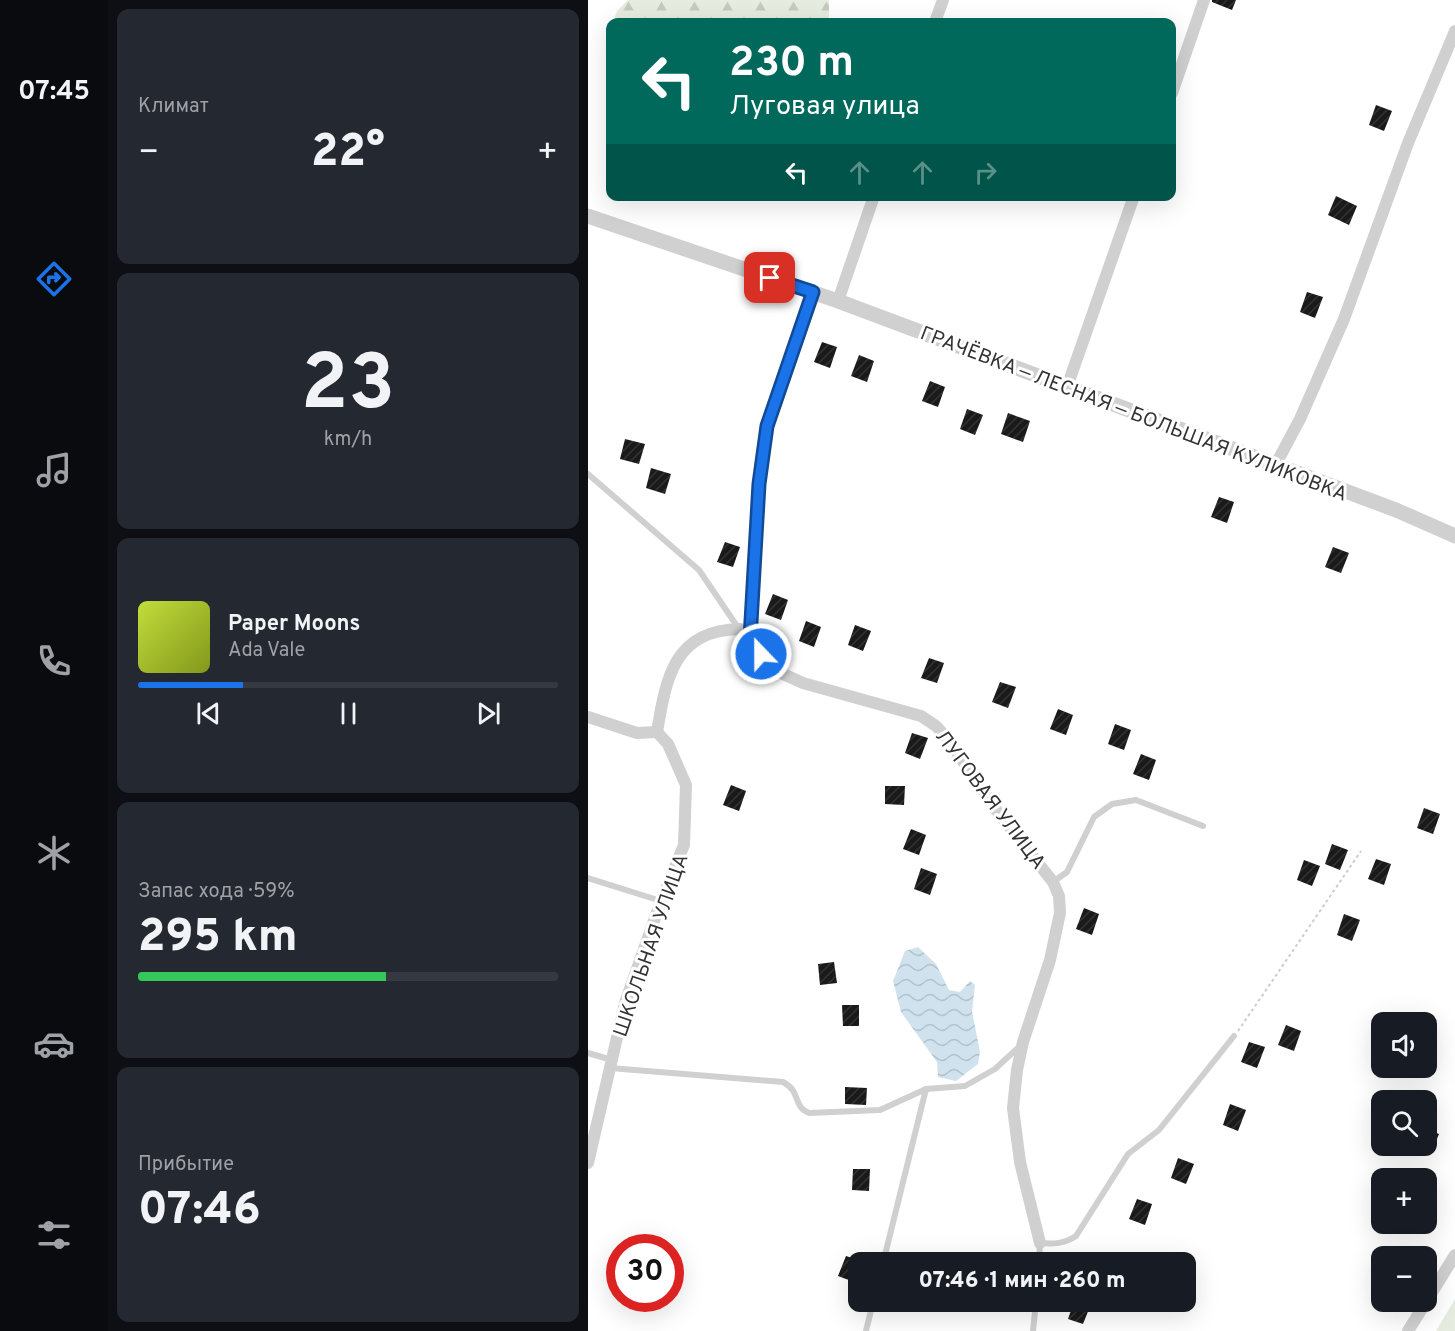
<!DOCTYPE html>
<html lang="ru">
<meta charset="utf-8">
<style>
body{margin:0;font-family:Overpass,sans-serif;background:#242831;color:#f1f3f6;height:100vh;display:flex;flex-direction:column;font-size:22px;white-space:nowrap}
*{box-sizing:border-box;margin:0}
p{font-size:20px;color:#9ea1a6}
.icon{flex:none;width:33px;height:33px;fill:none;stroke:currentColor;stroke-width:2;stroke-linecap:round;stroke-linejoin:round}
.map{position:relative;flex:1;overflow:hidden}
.panel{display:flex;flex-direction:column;gap:9px;padding:9px;background:#0d0f14;width:480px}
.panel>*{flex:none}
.guide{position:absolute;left:18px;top:18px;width:570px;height:183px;border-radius:12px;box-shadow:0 6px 24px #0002;background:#00695c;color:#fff;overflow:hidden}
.buttons{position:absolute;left:783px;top:1012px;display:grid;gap:12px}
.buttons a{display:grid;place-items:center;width:66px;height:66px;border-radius:12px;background:#171b24;box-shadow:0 6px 24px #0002;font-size:30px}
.speed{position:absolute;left:18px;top:1234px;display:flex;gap:12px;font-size:30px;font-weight:700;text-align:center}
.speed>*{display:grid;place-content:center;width:78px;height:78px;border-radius:50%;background:#171b24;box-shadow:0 6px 24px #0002;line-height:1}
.speed .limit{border:9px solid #d22;background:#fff;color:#111}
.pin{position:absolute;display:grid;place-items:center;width:51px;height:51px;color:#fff;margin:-26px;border-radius:12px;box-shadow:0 3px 9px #0006}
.me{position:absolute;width:66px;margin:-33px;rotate:338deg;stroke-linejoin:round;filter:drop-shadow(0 0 4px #0008)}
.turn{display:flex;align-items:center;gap:21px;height:126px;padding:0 24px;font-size:27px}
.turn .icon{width:78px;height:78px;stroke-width:2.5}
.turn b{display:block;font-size:42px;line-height:51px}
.lanes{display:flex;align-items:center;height:57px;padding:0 24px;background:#0003;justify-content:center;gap:30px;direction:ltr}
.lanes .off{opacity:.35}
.big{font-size:45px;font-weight:800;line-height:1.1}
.panel .widget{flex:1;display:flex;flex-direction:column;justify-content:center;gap:9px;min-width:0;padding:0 21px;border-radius:12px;background:#242831}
.panel .dial{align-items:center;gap:0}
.dial b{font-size:78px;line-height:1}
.song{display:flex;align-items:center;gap:18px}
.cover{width:72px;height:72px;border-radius:9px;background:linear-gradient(135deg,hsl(70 70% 55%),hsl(70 70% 35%))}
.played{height:6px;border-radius:3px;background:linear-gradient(90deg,#1a73e8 25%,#363941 25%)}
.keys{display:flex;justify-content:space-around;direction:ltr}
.heat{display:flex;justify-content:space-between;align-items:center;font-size:33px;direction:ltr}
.charge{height:9px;border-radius:4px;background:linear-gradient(90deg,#34c759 59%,#363941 0)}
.trip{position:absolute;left:260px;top:1252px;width:348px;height:60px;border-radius:12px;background:#171b24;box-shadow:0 6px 24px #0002;font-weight:800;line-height:60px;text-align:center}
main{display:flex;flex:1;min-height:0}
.tab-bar{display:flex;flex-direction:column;width:108px;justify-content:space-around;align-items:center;background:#090b0e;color:#9ea1a6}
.tab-bar .icon{width:42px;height:42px}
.tab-bar .current{color:#1a73e8}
.tab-bar b{font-size:27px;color:#f1f3f6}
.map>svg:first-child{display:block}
.forest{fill:url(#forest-firs)}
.garden{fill:#e6ecdf}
.water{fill:url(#water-waves)}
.building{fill:url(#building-hatch)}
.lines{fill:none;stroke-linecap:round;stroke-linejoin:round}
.path{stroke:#cdcdcd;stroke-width:2;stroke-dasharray:3 3;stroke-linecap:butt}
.service{stroke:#d0d0d0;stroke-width:6}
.minor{stroke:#d0d0d0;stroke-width:12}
.tertiary{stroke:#d0d0d0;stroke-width:15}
.route-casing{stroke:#114b97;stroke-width:15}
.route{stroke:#1a73e8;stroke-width:10}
.labels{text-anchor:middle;stroke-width:6;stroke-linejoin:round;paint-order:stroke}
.street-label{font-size:20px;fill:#333;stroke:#fff}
</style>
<main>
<nav class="tab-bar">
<b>07:45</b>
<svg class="icon current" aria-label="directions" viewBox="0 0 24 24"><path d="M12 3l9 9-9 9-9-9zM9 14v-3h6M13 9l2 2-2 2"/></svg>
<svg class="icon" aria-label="music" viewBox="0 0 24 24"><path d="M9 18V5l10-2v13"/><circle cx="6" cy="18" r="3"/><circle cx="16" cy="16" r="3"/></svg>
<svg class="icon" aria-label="phone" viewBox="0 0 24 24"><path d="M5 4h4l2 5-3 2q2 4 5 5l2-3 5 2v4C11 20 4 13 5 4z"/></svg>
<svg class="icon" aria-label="climate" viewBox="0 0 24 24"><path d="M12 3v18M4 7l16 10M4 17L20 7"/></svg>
<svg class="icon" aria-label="car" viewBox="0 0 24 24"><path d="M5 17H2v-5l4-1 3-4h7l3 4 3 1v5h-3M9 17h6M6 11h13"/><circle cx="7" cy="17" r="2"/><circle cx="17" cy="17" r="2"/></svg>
<svg class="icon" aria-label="filters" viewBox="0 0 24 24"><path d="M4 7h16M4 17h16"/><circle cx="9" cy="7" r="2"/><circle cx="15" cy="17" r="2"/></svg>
</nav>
<section class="panel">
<div class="widget"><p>Климат</p>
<div class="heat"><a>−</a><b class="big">22°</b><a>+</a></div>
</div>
<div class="widget dial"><b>23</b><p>km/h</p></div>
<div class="widget">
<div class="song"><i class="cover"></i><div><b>Paper Moons</b><p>Ada Vale</p></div></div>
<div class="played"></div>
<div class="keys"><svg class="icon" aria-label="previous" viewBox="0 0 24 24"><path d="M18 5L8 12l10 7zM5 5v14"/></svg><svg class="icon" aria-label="pause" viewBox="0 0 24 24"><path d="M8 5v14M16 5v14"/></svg><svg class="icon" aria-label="next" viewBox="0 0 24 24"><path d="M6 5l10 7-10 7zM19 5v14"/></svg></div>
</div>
<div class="widget"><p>Запас хода · 59%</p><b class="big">295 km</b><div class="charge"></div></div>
<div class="widget"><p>Прибытие</p><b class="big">07:46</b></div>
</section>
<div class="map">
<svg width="867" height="1331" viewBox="0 0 867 1331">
<defs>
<pattern id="forest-firs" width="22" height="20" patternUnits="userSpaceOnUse" patternTransform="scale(1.5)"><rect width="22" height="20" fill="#e6ecdf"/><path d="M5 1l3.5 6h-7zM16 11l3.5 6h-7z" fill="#c6cbc0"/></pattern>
<pattern id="water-waves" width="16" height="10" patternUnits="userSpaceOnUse" patternTransform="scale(1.5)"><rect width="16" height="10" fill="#cfe2ee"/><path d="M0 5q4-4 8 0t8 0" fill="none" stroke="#b2c2cd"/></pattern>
<pattern id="building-hatch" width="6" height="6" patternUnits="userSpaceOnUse" patternTransform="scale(1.5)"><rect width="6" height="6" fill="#1a1a1a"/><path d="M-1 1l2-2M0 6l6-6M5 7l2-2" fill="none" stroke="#333"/></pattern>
</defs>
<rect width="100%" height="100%" fill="#fff"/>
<path class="forest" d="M40,0H241V22H25L29,11Z"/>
<path class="garden" d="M867,1299V1331H848Z"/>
<path class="water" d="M330,947L348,964L361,990L372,992L382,981L387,985L384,1011L392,1052L390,1064L368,1081L350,1077L349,1062L313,1012L305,981L317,951Z"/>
<g class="building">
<path d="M624,0H648L644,10L624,2Z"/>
<path d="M788,105L804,111L796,131L781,125Z"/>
<path d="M748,196L769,206L761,225L740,215Z"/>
<path d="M719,292L735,297L727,318L712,312Z"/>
<path d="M234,342L249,347L242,368L226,362Z"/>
<path d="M271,355L286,361L279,382L263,376Z"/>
<path d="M342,381L357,387L350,407L334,401Z"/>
<path d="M379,409L395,415L387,435L372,429Z"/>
<path d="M420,413L442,421L435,442L413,434Z"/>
<path d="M37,439L57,444L51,464L32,459Z"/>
<path d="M63,468L83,474L77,494L58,488Z"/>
<path d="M631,497L646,502L639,523L623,517Z"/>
<path d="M137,542L152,547L145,567L129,562Z"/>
<path d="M745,547L761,553L753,573L737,567Z"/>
<path d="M185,594L200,600L193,620L177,614Z"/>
<path d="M218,621L233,627L226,647L211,641Z"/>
<path d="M267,625L283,631L275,651L260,645Z"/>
<path d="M341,658L356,663L349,683L333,678Z"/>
<path d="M412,682L428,687L420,708L404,702Z"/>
<path d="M470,709L485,715L478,735L462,729Z"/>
<path d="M527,724L543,730L536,750L520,744Z"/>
<path d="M324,733L340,738L332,759L317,753Z"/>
<path d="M553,754L568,760L561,780L545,774Z"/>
<path d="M143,785L158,791L151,811L135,805Z"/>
<path d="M297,786H317L316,805L297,804Z"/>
<path d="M836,808L852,814L845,834L829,828Z"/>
<path d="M323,829L338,835L331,855L315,849Z"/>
<path d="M744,844L760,850L752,870L737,864Z"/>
<path d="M788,859L803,864L796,885L780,879Z"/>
<path d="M716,860L732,866L724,886L709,880Z"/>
<path d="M333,868L349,874L342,895L326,889Z"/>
<path d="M496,908L511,914L504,935L488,929Z"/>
<path d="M756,914L772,920L764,941L749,935Z"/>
<path d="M246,962L249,983L232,985L230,964Z"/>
<path d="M254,1005H271V1026H255Z"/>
<path d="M698,1025L713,1031L706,1051L690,1045Z"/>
<path d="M661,1042L677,1047L669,1068L653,1062Z"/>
<path d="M257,1087L279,1088L278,1105L257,1104Z"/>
<path d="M642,1104L658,1110L650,1131L635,1125Z"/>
<path d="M838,1129L851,1134L845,1148L838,1145Z"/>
<path d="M590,1158L606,1164L598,1184L583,1178Z"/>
<path d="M265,1169H282L281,1191L264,1190Z"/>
<path d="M549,1199L564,1204L557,1225L541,1219Z"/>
<path d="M258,1256L270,1260V1271L266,1282L250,1276Z"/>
<path d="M486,1302L503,1304L495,1324L480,1319Z"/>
</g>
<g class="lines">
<path class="path" d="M650,1031L773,851"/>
<g class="service">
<path d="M0,474L111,570L151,629"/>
<path d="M0,878L73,901"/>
<path d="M465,882L479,872L506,817L524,804L548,800L615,826"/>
<path d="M0,1053L24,1060"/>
<path d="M22,1068L195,1082C214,1092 204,1106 221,1113L292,1110L338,1089L377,1086L407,1069L433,1045"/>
<path d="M295,1263L338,1089"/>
<path d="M451,1263L452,1243C466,1244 476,1244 488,1236L540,1154L571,1130L646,1036"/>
<path d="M278,1331L285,1302"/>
<path d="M445,1331L448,1302"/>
</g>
<g class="minor">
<path d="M347,22L355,0"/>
<path d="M584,93L616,0"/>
<path d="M250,301L286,196"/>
<path d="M479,387L546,196"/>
<path d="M687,466L712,419L756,319L820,143L867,31"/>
<path d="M162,639L171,484L179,426L225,292"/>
<path d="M0,717L49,733L69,732"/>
<path d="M69,732C78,678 86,630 152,629L184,669L215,683L333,716L348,726L359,738L409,811L465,882L471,896L472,913L462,960L435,1042L429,1070L425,1108L432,1162L452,1243"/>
<path d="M0,1163L37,1003L73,901L96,845L98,785L80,744L69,732"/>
<path d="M838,1302L867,1255"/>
<path d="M820,1331L838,1302"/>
</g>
<path class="tertiary" d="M0,216L250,301L808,510L867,536"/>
</g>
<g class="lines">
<defs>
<path id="route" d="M173,654L162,639L171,484L179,426L225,292L182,278"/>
</defs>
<use href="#route" class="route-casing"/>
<use href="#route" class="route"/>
</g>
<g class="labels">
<g class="street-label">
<text transform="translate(546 413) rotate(21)" y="7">ГРАЧЁВКА — ЛЕСНАЯ — БОЛЬШАЯ КУЛИКОВКА</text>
<text transform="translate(403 799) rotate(53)" y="7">ЛУГОВАЯ УЛИЦА</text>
<text transform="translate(62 945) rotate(-71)" y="7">ШКОЛЬНАЯ УЛИЦА</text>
</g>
</g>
</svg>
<div class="buttons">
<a><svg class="icon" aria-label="sound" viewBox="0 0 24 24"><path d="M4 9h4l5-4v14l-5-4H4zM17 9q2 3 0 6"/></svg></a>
<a><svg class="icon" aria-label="search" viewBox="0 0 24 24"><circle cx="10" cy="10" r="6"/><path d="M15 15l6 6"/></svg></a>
<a>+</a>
<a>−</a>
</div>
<div class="speed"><div class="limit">30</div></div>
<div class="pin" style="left:182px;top:278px;background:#d93025"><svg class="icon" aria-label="arrive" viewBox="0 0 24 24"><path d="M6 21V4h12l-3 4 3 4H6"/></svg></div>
<svg class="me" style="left:173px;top:654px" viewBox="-20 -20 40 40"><circle r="17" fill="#1a73e8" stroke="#fff" stroke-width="3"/><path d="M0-11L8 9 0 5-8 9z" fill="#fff"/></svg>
<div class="trip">07:46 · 1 мин · 260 m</div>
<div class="guide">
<div class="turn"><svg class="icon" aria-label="left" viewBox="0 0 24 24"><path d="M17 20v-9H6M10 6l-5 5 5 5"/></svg><div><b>230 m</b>Луговая улица</div></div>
<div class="lanes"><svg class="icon" aria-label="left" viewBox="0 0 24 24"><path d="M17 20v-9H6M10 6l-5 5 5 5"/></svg><svg class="icon off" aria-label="ahead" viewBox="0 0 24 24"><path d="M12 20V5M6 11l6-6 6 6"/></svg><svg class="icon off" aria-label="ahead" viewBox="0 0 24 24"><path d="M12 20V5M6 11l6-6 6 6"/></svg><svg class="icon off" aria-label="right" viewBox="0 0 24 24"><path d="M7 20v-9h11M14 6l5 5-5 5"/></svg></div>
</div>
</div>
</main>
